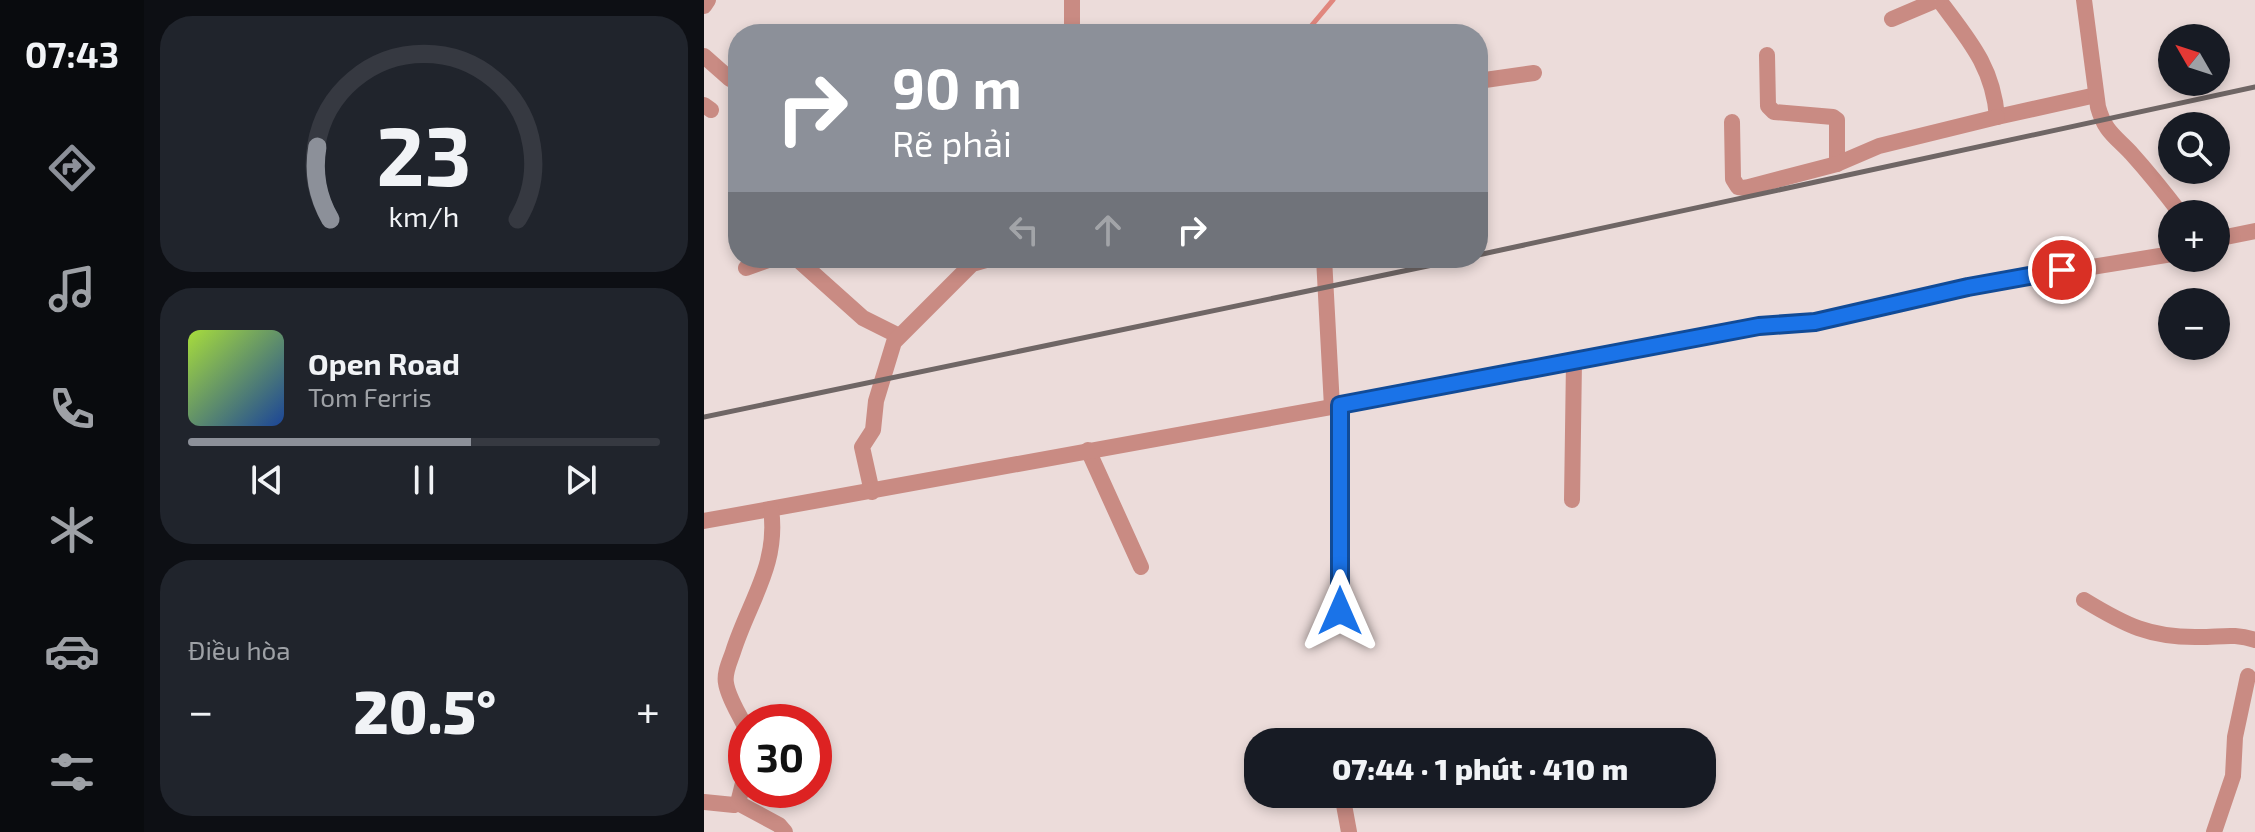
<!DOCTYPE html>
<html lang="vi">
<meta charset="utf-8">
<style>
body{margin:0;font-family:"Exo 2",sans-serif;background:#20242c;color:#f1f3f6;height:100vh;display:flex;flex-direction:column;font-size:30px;white-space:nowrap}
*{box-sizing:border-box;margin:0}
p{font-size:26px;color:#9ea1a6}
.icon{flex:none;width:44px;height:44px;fill:none;stroke:currentColor;stroke-width:2;stroke-linecap:round;stroke-linejoin:round}
.map{position:relative;flex:1;overflow:hidden}
.drawer{display:flex;flex-direction:column;gap:16px;padding:16px;background:#0d0f14;width:560px}
.drawer>*{flex:none}
.top-card{position:absolute;left:24px;top:24px;width:760px;height:244px;border-radius:32px;box-shadow:0 4px 12px #0003;background:#8c9099;color:#fff;overflow:hidden}
.needle{width:52px;rotate:309deg}
.tools{position:absolute;left:1454px;top:24px;display:grid;gap:16px}
.tools a{display:grid;place-items:center;width:72px;height:72px;border-radius:50%;background:#171b24;box-shadow:0 4px 12px #0003;font-size:40px}
.speed{position:absolute;left:24px;top:704px;display:flex;gap:16px;font-size:40px;font-weight:700;text-align:center}
.speed>*{display:grid;place-content:center;width:104px;height:104px;border-radius:50%;background:#171b24;box-shadow:0 4px 12px #0003;line-height:1}
.speed .limit{border:12px solid #d22;background:#fff;color:#111}
.pin{position:absolute;display:grid;place-items:center;width:68px;height:68px;color:#fff;margin:-34px;border:4px solid #fff;border-radius:50%;box-shadow:0 2px 8px #0007}
.me{position:absolute;width:88px;margin:-44px;rotate:0deg;stroke-linejoin:round;filter:drop-shadow(0 0 6px #0008)}
.turn{display:flex;align-items:center;gap:28px;height:168px;padding:0 32px;font-size:36px}
.turn .icon{width:104px;height:104px;stroke-width:2.5}
.turn b{display:block;font-size:56px;line-height:68px}
.lanes{display:flex;align-items:center;height:76px;padding:0 32px;background:#0003;justify-content:center;gap:40px;direction:ltr}
.lanes .off{opacity:.35}
.big{font-size:60px;font-weight:800;line-height:1.1}
.drawer .card{flex:1;display:flex;flex-direction:column;justify-content:center;gap:12px;min-width:0;padding:0 28px;border-radius:32px;background:#20242c}
.drawer .dial{align-items:center;gap:0}
.dial svg{height:208px;overflow:visible;fill:none;stroke:#363941;stroke-width:7;stroke-linecap:round;text-anchor:middle}
.dial text{fill:#f1f3f6;stroke:none}
.song{display:flex;align-items:center;gap:24px}
.cover{width:96px;height:96px;border-radius:12px;background:linear-gradient(135deg,hsl(80 70% 55%),hsl(220 70% 35%))}
.played{height:8px;border-radius:4px;background:linear-gradient(90deg,#8c9099 60%,#363941 60%)}
.keys{display:flex;justify-content:space-around;direction:ltr}
.heat{display:flex;justify-content:space-between;align-items:center;font-size:44px;direction:ltr}
.trip{position:absolute;left:540px;top:728px;width:472px;height:80px;border-radius:32px;background:#171b24;box-shadow:0 4px 12px #0003;font-weight:800;line-height:80px;text-align:center}
main{display:flex;flex:1;min-height:0}
.tab-bar{display:flex;flex-direction:column;width:144px;justify-content:space-around;align-items:center;background:#090b0e;color:#9ea1a6}
.tab-bar .icon{width:56px;height:56px}
.tab-bar .selected{color:#8c9099}
.tab-bar b{font-size:36px;color:#f1f3f6}
.map>svg:first-child{display:block}
.lines{fill:none;stroke-linecap:round;stroke-linejoin:round}
.stream{stroke:#e1877e;stroke-width:5}
.minor{stroke:#c98b83;stroke-width:16}
.rail{stroke:#6f6665;stroke-width:5}
.route-casing{stroke:#114b97;stroke-width:20}
.route{stroke:#1a73e8;stroke-width:14}
</style>
<main>
<nav class="tab-bar">
<b>07:43</b>
<svg class="icon selected" aria-label="directions" viewBox="0 0 24 24"><path d="M12 3l9 9-9 9-9-9zM9 14v-3h6M13 9l2 2-2 2"/></svg>
<svg class="icon" aria-label="music" viewBox="0 0 24 24"><path d="M9 18V5l10-2v13"/><circle cx="6" cy="18" r="3"/><circle cx="16" cy="16" r="3"/></svg>
<svg class="icon" aria-label="phone" viewBox="0 0 24 24"><path d="M5 4h4l2 5-3 2q2 4 5 5l2-3 5 2v4C11 20 4 13 5 4z"/></svg>
<svg class="icon" aria-label="climate" viewBox="0 0 24 24"><path d="M12 3v18M4 7l16 10M4 17L20 7"/></svg>
<svg class="icon" aria-label="car" viewBox="0 0 24 24"><path d="M5 17H2v-5l4-1 3-4h7l3 4 3 1v5h-3M9 17h6M6 11h13"/><circle cx="7" cy="17" r="2"/><circle cx="17" cy="17" r="2"/></svg>
<svg class="icon" aria-label="filters" viewBox="0 0 24 24"><path d="M4 7h16M4 17h16"/><circle cx="9" cy="7" r="2"/><circle cx="15" cy="17" r="2"/></svg>
</nav>
<section class="drawer">
<div class="card dial"><svg viewBox="0 0 100 80">
<path d="M14 69A42 42 0 1 1 86 69"/>
<path d="M14 69A42 42 0 0 1 9 41" stroke="#8c9099"/>
<text x="50" y="56" font-size="32" font-weight="700">23</text>
<text x="50" y="72" font-size="11">km/h</text>
</svg></div>
<div class="card">
<div class="song"><i class="cover"></i><div><b>Open Road</b><p>Tom Ferris</p></div></div>
<div class="played"></div>
<div class="keys"><svg class="icon" aria-label="previous" viewBox="0 0 24 24"><path d="M18 5L8 12l10 7zM5 5v14"/></svg><svg class="icon" aria-label="pause" viewBox="0 0 24 24"><path d="M8 5v14M16 5v14"/></svg><svg class="icon" aria-label="next" viewBox="0 0 24 24"><path d="M6 5l10 7-10 7zM19 5v14"/></svg></div>
</div>
<div class="card"><p>Điều hòa</p>
<div class="heat"><a>−</a><b class="big">20.5°</b><a>+</a></div>
</div>
</section>
<div class="map">
<svg width="1551" height="832" viewBox="0 0 1551 832">
<rect width="100%" height="100%" fill="#ecdcda"/>
<g class="lines">
<path class="stream" d="M608,25L629,0"/>
<g class="minor">
<path d="M368,0V34"/>
<path d="M1235,0C1264,39 1289,66 1293,117L1392,95"/>
<path d="M1380,0L1394,107C1401,132 1411,136 1427,153C1445,173 1461,193 1477,214"/>
<path d="M0,6L4,0"/>
<path d="M1188,19L1233,0"/>
<path d="M1063,55L1064,106L1070,112L1129,117L1133,120V164"/>
<path d="M0,56L26,79L34,82"/>
<path d="M774,81L830,73"/>
<path d="M0,105L7,110"/>
<path d="M1028,122L1029,179L1034,187L1041,188L1133,164L1175,146L1293,117"/>
<path d="M1512,239L1551,231"/>
<path d="M92,258L159,318L195,336"/>
<path d="M620,258L628,407"/>
<path d="M42,268L70,258"/>
<path d="M384,450L437,567"/>
<path d="M168,492L158,447L169,430L172,401L190,342L268,264L282,260L344,259"/>
<path d="M868,500L870,361"/>
<path d="M0,521L716,391L1055,326L1111,322L1264,287L1468,254"/>
<path d="M1380,600C1421,625 1446,638 1496,637C1516,637 1532,633 1551,640"/>
<path d="M636,611V405"/>
<path d="M42,729C36,715 24,698 22,683C20,673 26,661 29,652C45,601 75,565 67,509"/>
<path d="M638,794L645,832"/>
<path d="M0,802L30,805L34,803L42,771"/>
<path d="M34,803L75,825L81,832"/>
<path d="M1510,832L1529,776L1531,737L1544,676"/>
</g>
<g class="rail">
<path d="M774,255L1551,87"/>
<path d="M0,417L762,258"/>
</g>
</g>
<g class="lines">
<defs>
<path id="route" d="M636,611V405L1055,326L1111,322L1264,287L1358,270"/>
</defs>
<use href="#route" class="route-casing"/>
<use href="#route" class="route"/>
</g>
</svg>
<div class="tools">
<a><svg class="needle" viewBox="-14 -14 28 28"><path d="M0-13l5 13h-10z" fill="#e53935"/><path d="M0 13l5-13h-10z" fill="#9ea1a6"/></svg></a>
<a><svg class="icon" aria-label="search" viewBox="0 0 24 24"><circle cx="10" cy="10" r="6"/><path d="M15 15l6 6"/></svg></a>
<a>+</a>
<a>−</a>
</div>
<div class="speed"><div class="limit">30</div></div>
<div class="pin" style="left:1358px;top:270px;background:#d93025"><svg class="icon" aria-label="arrive" viewBox="0 0 24 24"><path d="M6 21V4h12l-3 4 3 4H6"/></svg></div>
<svg class="me" style="left:636px;top:611px" viewBox="-20 -20 40 40"><path d="M0-17L14 15 0 8-14 15z" fill="#1a73e8" stroke="#fff" stroke-width="4"/></svg>
<div class="trip">07:44 · 1 phút · 410 m</div>
<div class="top-card">
<div class="turn"><svg class="icon" aria-label="right" viewBox="0 0 24 24"><path d="M7 20v-9h11M14 6l5 5-5 5"/></svg><div><b>90 m</b>Rẽ phải</div></div>
<div class="lanes"><svg class="icon off" aria-label="left" viewBox="0 0 24 24"><path d="M17 20v-9H6M10 6l-5 5 5 5"/></svg><svg class="icon off" aria-label="ahead" viewBox="0 0 24 24"><path d="M12 20V5M6 11l6-6 6 6"/></svg><svg class="icon" aria-label="right" viewBox="0 0 24 24"><path d="M7 20v-9h11M14 6l5 5-5 5"/></svg></div>
</div>
</div>
</main>
